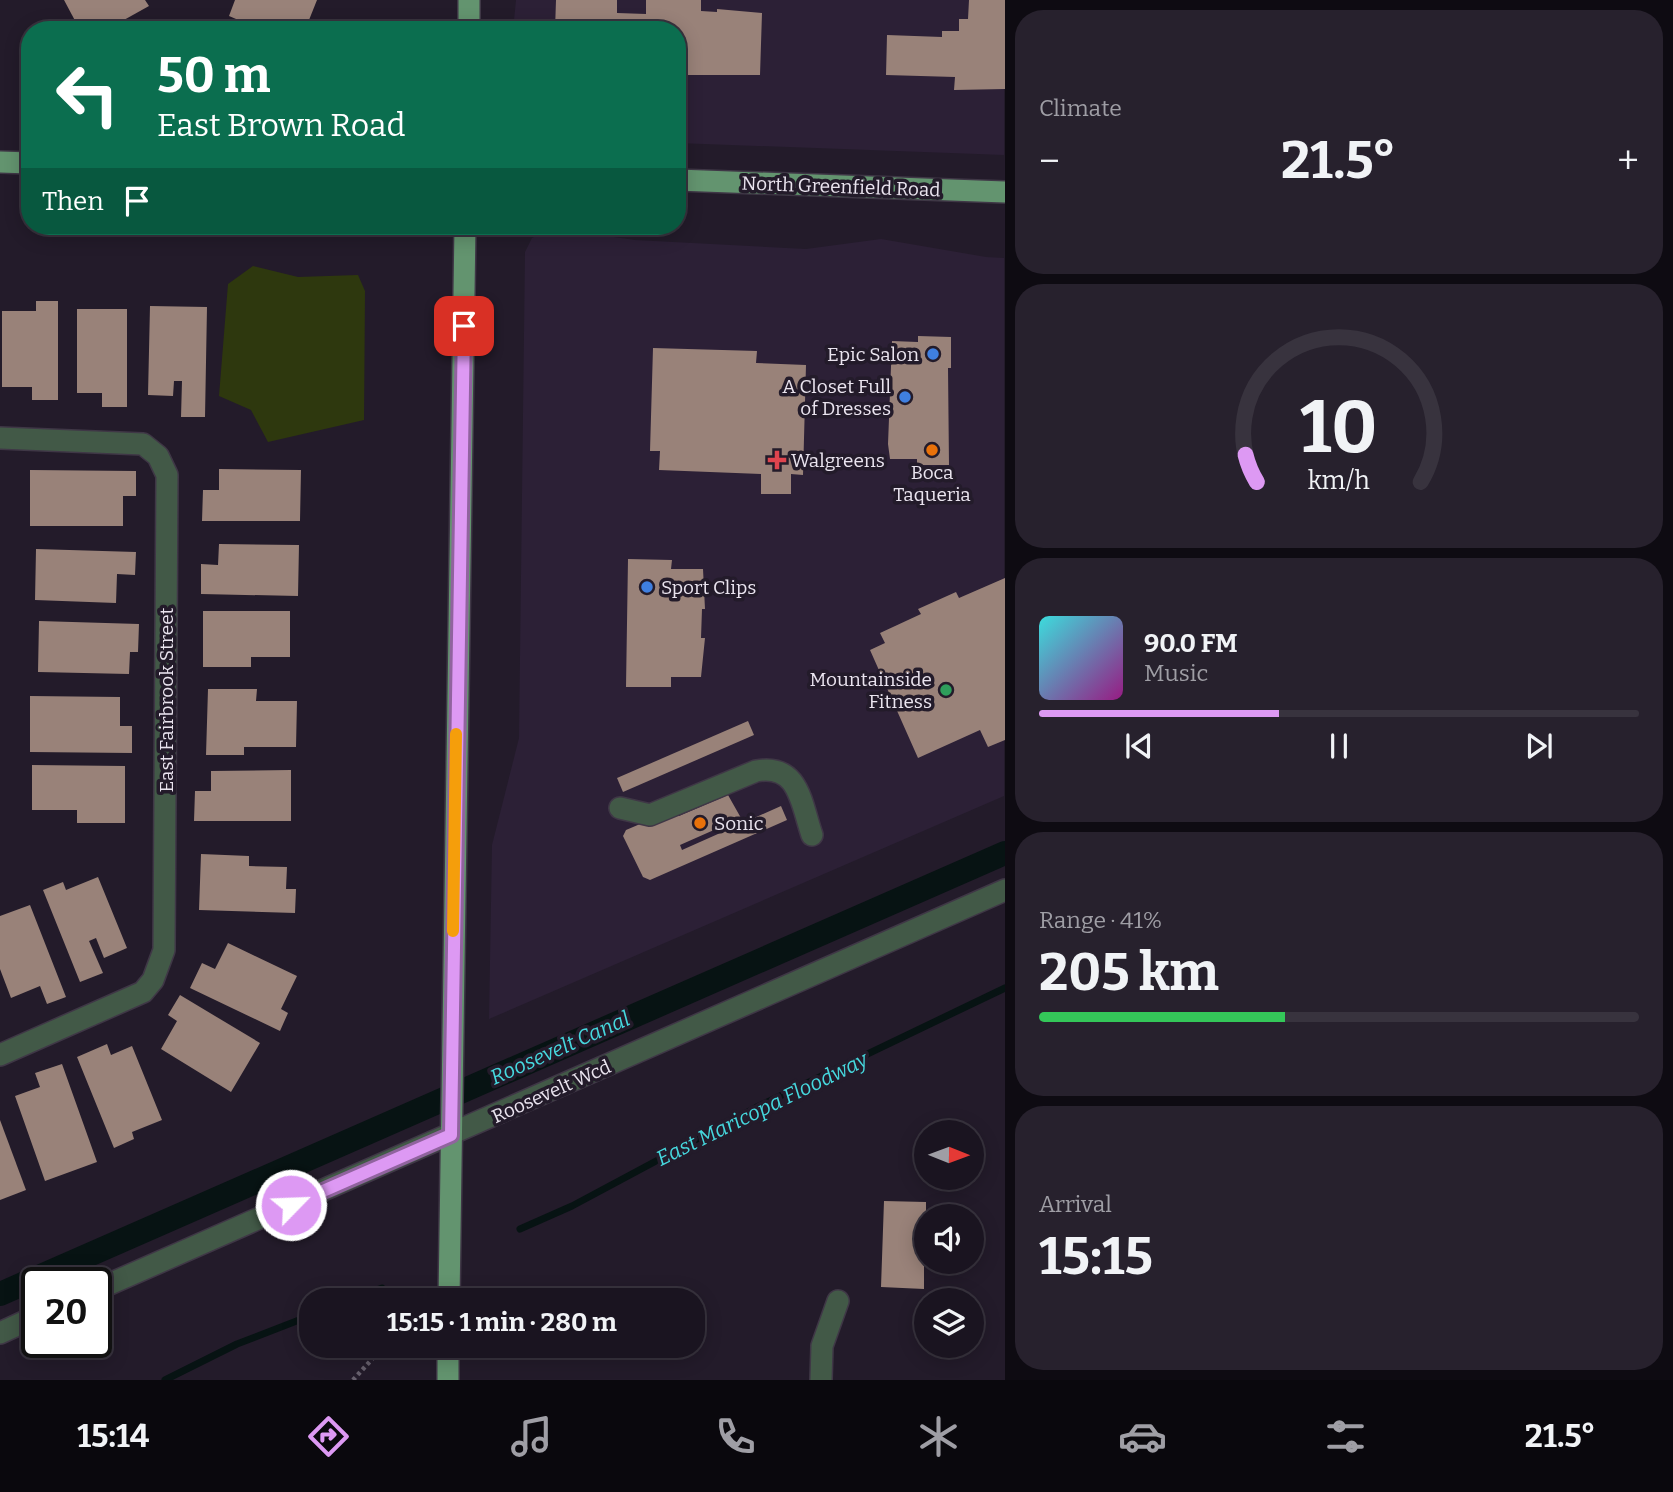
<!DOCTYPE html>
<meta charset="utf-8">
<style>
body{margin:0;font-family:Bitter,serif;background:#27212d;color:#f1f3f6;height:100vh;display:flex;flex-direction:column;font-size:26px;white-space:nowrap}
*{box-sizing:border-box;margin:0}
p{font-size:23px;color:#9f9ea5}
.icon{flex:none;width:38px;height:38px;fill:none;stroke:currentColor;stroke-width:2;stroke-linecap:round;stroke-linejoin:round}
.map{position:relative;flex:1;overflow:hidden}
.panel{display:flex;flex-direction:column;gap:10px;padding:10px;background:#0e0b12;width:668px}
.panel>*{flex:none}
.top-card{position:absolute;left:21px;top:21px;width:665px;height:214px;border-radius:28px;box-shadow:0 4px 18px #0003,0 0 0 2px #38333e;background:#0b6e4f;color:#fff;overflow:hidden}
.needle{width:46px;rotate:91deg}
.controls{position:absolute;left:914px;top:1120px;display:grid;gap:14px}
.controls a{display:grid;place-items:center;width:70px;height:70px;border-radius:50%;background:#1a1420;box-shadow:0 4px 18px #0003,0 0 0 2px #38333e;font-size:35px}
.speed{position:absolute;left:21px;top:1267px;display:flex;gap:14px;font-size:35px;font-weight:700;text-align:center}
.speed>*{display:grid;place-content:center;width:91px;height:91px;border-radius:50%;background:#1a1420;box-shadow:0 4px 18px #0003,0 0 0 2px #38333e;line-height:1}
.speed .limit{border:4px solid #111;border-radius:10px;background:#fff;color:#111}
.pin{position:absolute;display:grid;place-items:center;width:60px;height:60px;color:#fff;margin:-30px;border-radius:14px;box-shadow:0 4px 10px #0006}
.me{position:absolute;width:77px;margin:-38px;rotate:66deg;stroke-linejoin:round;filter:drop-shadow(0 0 5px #0008)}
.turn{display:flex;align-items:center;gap:24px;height:147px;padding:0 21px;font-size:32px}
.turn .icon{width:91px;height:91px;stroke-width:2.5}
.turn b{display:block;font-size:49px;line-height:60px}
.then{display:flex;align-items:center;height:66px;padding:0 21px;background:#0003;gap:14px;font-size:26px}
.big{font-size:52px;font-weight:700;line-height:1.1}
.panel .tile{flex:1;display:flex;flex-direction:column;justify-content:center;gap:10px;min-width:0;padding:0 24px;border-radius:28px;background:#27212d}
.panel .dial{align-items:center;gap:0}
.dial svg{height:182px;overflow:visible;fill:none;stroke:#38333e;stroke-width:7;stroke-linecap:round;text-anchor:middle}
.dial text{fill:#f1f3f6;stroke:none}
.song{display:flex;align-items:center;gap:21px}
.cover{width:84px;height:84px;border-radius:10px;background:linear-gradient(135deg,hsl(180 70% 55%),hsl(310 70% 35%))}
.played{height:7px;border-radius:4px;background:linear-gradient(90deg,#dd99f3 40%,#38333e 40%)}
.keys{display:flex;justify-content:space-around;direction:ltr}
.heat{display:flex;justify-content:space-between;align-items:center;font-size:38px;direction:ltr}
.charge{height:10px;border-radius:5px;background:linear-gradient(90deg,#34c759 41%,#38333e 0)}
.trip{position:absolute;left:299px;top:1288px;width:406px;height:70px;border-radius:28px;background:#1a1420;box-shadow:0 4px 18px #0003,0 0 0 2px #38333e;font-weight:700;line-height:70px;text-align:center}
.menu{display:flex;height:112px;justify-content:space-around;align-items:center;background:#0a080d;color:#9f9ea5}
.menu .icon{width:49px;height:49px}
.menu .on{color:#dd99f3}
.menu b{font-size:32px;color:#f1f3f6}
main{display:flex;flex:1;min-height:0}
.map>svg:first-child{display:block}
.built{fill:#2c2036}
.green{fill:#2e380e}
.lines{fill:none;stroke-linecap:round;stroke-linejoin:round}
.stream{stroke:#071313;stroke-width:7}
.canal{stroke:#071313;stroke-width:24}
.building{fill:#998279}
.minor-casing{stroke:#3f3746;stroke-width:24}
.major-casing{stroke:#3f3746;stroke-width:24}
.path{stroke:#67606d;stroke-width:4.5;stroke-dasharray:3.5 3.5;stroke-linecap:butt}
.minor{stroke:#425947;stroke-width:21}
.major{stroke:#63946f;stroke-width:21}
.route-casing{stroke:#90639e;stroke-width:18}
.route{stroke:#dd99f3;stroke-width:12}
.slow{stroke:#f59e0b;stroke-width:12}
.shop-dot{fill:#3f7fe0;stroke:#231b2a;stroke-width:2.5}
.food-dot{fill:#e8710a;stroke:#231b2a;stroke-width:2.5}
.health-dot{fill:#e0444e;stroke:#231b2a;stroke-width:2.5}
.leisure-dot{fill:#2e9e5b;stroke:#231b2a;stroke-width:2.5}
.labels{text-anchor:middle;stroke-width:7;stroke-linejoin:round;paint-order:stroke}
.street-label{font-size:19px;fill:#eae4ef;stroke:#231b2a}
.poi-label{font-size:19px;fill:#eae4ef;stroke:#231b2a;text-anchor:end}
.water-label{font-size:21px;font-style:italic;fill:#46d8de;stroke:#231b2a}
</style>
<main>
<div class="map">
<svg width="1005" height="1380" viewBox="0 0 1005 1380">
<rect width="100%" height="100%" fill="#231b2a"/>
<g class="built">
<path d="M516,0H1004V155L677,143V30H513Z"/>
<path d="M551,228L635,240L806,249L881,239L986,257L1004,258V796L489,1019L492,845L519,738L525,252L532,238Z"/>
</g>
<path class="green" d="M253,266L298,277L358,275L365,291L364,420L268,442L251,410L219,396L228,284Z"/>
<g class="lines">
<g class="stream">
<path d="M520,1229L572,1206L757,1107L1005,988"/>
<path d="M350,1300L382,1288"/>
<path d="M165,1380L237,1344L312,1315"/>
</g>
<path class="canal" d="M0,1294L1005,853"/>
</g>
<g class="building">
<path d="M64,0H145L149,6L106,30H80Z"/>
<path d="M235,0H317L305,30H262L229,16Z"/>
<path d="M556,0H617V13L646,14V0H701V11L717,12V9L762,13L760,75H677V30H555Z"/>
<path d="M969,0H1005V89L954,90L955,77L886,75L887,35L942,37V31H959V19H968Z"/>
<path d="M36,301H58V400H32V387H2V311H36Z"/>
<path d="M150,306L207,307L205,417H181L182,381H174L173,396L148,395Z"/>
<path d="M77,309H127V407H102V393H77Z"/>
<path d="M918,336L951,337V368H948L949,465H917V459H890L888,444L892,341L918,342Z"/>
<path d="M653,348L757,351L756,363L806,365L803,475L791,474V494H761V474L659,470L660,451H650Z"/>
<path d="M219,469L301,470L300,521H202L203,490H219Z"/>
<path d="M30,470L136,471V496H123V526H30Z"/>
<path d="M219,544L299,545L298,596L201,594V564L218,565Z"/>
<path d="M36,549L136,552L135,575L117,574L116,603L35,600Z"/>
<path d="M628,559L672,560L671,569H703L705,609H702L701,638H705L701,677H671V687H626Z"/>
<path d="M1005,578V740L988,747L980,730L918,758L870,650L885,643L880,633L921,614L918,609L956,592L959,598Z"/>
<path d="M203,611H290V657H251V667H203Z"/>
<path d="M39,621L139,624L138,652H130L129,674L38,672Z"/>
<path d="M208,689H257L256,701H297L296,747H244V755H206Z"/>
<path d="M30,696L120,697V726H132V753L30,752Z"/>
<path d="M748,721L754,735L623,792L617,778Z"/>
<path d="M32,765L125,766V823H77V810H32Z"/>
<path d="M291,770V821H194L195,791H211V771Z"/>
<path d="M728,795L741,818L680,845L682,850L781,806L787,820L650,880L643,877L623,836L626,830L666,813L677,812L679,816Z"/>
<path d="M201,854L249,856V866L287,867L286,889H296L295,913L199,910Z"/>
<path d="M98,877L127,948L104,958L96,938L89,941L103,973L80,982L43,890L63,882L66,890Z"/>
<path d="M30,905L66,997L47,1004L40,986L11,998L0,969V916Z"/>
<path d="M228,943L297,976L281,1009L288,1013L280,1031L190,988L202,963L215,969Z"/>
<path d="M180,995L260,1043L231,1092L161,1049L177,1021L168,1015Z"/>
<path d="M107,1044L111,1055L132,1046L162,1120L132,1132L134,1139L114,1148L77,1057Z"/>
<path d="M62,1064L97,1162L45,1181L15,1096L40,1087L35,1073Z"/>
<path d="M0,1120L26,1190L0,1200Z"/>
<path d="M884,1201L926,1202V1262H939V1265H924V1289L881,1287Z"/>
</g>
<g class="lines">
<defs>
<g id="minor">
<path d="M0,438L143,444L158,456L167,475L164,950L153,980L143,992L0,1055"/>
<path d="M620,808L650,815L756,771C799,763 801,803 812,835"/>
<path d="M96,1290L1005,890"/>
<path d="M0,1333L37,1316"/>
<path d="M821,1380L822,1346L838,1301"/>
</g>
<g id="major">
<path d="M469,30V0"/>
<path d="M0,162L30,163"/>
<path d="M677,180L1005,192"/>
<path d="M449,1300L465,226"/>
<path d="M448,1380V1346"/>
</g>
</defs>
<use href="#minor" class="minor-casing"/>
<use href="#major" class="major-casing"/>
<g class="path">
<path d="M406,1300L412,1298"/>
<path d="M353,1380L384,1346"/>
</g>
<use href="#minor" class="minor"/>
<use href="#major" class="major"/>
</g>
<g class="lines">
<defs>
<path id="route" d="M291,1205L451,1135L464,326"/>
</defs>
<use href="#route" class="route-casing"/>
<use href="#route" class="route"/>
<path class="slow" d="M453,931L456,734"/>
</g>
<g class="shop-dot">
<circle cx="933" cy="354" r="7"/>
<circle cx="905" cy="397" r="7"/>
<circle cx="647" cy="587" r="7"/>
</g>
<g class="food-dot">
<circle cx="932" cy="450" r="7"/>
<circle cx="700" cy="823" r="7"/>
</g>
<path class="health-dot" d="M773.5 449.5h7v7h7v7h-7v7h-7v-7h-7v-7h7z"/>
<circle class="leisure-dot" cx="946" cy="690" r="7"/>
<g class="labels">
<g class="street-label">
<text transform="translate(841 186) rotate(2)" y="7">North Greenfield Road</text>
<text transform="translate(166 700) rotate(-90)" y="7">East Fairbrook Street</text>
<text transform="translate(551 1091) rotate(-24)" y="7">Roosevelt Wcd</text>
</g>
<g class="poi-label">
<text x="919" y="361">Epic Salon</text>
<text x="891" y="393">A Closet Full<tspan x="891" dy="22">of Dresses</tspan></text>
<text x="791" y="467" text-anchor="start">Walgreens</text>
<text x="932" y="479" text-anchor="middle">Boca<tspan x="932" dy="22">Taqueria</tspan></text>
<text x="661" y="594" text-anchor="start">Sport Clips</text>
<text x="932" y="686">Mountainside<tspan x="932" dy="22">Fitness</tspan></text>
<text x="714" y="830" text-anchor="start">Sonic</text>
</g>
<g class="water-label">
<text transform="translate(560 1048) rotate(-24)" y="7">Roosevelt Canal</text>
<text transform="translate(762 1109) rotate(-26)" y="7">East Maricopa Floodway</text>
</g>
</g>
</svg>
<div class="controls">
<a><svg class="needle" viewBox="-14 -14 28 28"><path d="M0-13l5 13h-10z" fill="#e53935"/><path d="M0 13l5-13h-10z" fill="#9f9ea5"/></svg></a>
<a><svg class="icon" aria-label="sound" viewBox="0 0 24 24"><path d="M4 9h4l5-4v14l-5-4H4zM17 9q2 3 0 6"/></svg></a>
<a><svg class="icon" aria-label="layers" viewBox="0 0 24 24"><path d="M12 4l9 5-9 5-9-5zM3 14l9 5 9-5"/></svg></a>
</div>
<div class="speed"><div class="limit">20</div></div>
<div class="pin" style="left:464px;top:326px;background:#d93025"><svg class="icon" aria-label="arrive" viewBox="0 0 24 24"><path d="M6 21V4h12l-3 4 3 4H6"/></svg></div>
<svg class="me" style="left:291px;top:1205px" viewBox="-20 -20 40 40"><circle r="17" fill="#dd99f3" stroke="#fff" stroke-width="3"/><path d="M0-11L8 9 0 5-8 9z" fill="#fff"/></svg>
<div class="trip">15:15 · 1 min · 280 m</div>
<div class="top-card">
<div class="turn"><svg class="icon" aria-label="left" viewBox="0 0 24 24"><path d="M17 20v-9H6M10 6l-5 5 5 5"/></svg><div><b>50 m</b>East Brown Road</div></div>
<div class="then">Then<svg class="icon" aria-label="arrive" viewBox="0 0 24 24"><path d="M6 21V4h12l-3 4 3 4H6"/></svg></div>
</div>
</div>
<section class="panel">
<div class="tile"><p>Climate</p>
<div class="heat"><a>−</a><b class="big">21.5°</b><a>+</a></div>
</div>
<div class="tile dial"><svg viewBox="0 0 100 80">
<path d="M14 69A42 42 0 1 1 86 69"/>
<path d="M14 69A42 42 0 0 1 9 57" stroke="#dd99f3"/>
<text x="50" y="56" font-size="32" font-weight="700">10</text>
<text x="50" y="72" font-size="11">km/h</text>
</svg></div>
<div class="tile">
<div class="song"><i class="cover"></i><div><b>90.0 FM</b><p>Music</p></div></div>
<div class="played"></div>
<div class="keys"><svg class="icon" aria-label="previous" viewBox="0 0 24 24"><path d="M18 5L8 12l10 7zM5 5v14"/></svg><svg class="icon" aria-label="pause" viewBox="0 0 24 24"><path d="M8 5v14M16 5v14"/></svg><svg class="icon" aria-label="next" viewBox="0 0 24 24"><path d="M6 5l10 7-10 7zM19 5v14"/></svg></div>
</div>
<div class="tile"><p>Range · 41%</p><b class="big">205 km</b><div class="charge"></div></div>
<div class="tile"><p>Arrival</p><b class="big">15:15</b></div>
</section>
</main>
<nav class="menu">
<b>15:14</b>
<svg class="icon on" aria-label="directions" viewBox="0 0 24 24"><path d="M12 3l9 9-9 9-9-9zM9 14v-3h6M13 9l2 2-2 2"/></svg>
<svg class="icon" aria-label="music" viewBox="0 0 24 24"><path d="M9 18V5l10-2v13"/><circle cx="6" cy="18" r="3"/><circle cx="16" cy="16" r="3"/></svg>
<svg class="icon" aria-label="phone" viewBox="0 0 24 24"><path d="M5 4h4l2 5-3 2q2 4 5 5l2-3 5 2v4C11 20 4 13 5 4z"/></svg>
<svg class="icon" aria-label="climate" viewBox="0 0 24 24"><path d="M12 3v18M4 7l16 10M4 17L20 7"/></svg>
<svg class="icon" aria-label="car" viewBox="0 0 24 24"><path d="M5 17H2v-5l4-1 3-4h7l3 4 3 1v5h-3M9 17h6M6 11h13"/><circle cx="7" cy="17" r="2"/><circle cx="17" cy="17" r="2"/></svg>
<svg class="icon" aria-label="filters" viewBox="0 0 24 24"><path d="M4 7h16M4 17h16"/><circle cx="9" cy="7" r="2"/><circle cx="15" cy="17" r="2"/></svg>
<b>21.5°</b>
</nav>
